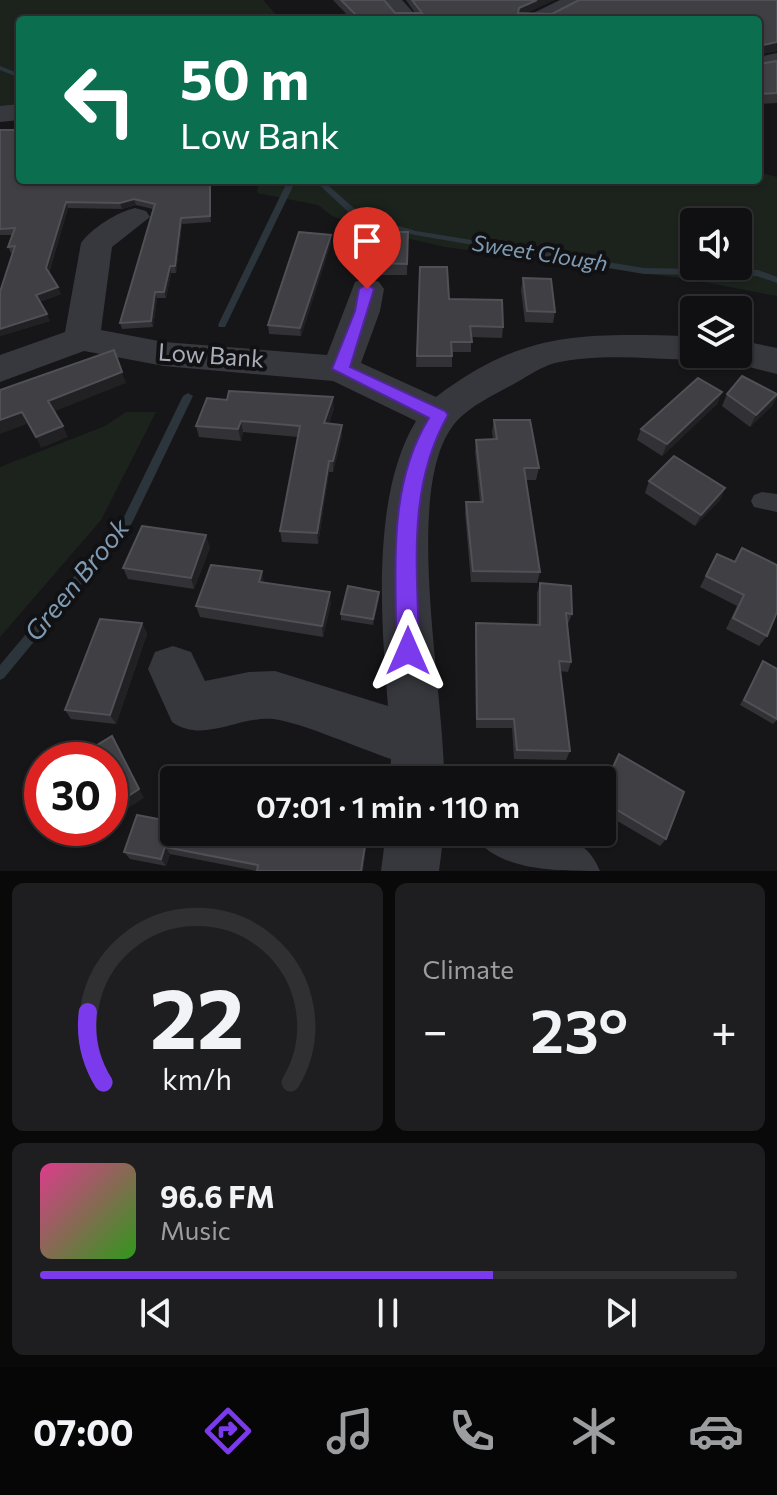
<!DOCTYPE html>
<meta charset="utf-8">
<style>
body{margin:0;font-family:Commissioner,sans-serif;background:#1e1e20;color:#f1f3f6;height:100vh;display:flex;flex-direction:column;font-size:30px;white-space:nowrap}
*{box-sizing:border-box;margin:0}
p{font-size:26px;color:#9c9d9f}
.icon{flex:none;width:44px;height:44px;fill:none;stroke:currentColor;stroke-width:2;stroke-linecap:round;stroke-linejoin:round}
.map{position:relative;height:871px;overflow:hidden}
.drawer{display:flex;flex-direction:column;gap:12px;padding:12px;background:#09090a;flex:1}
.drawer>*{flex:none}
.banner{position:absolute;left:16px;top:16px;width:746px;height:168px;border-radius:8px;box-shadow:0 2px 6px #0004,0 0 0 2px #303032;background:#0b6e4f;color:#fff;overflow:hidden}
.buttons{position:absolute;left:680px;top:208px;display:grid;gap:16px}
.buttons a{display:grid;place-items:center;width:72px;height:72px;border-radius:8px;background:#101012;box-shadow:0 2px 6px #0004,0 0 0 2px #303032;font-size:40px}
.speed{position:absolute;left:24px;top:742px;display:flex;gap:16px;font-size:40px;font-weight:700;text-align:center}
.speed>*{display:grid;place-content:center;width:104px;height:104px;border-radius:50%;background:#101012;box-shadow:0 2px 6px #0004,0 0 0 2px #303032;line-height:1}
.speed .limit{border:12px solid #d22;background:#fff;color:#111}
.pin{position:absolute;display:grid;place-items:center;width:68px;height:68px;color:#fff;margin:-82px -34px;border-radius:50% 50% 50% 0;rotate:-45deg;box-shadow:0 0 8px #0007}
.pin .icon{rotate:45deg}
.me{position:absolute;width:88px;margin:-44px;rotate:0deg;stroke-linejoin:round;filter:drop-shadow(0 0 6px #0008)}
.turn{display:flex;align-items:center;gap:28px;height:168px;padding:0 32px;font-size:36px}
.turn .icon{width:104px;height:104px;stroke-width:2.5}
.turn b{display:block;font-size:56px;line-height:68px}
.big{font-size:60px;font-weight:600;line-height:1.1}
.drawer .tile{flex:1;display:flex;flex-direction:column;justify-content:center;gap:12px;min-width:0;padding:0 28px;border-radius:12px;background:#1e1e20}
.drawer .dial{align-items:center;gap:0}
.dial svg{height:208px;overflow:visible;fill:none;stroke:#303032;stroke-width:7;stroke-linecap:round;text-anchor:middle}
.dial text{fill:#f1f3f6;stroke:none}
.song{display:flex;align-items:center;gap:24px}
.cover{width:96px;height:96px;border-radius:12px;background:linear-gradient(135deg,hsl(330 70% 55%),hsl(110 70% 35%))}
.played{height:8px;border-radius:4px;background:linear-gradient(90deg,#7c3aed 65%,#303032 65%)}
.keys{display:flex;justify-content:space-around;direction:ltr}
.heat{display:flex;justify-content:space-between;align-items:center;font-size:44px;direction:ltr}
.drawer .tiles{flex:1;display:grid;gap:12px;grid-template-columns:1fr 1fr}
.tile:last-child{grid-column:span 2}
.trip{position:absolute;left:160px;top:766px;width:456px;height:80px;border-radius:8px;background:#101012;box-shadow:0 2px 6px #0004,0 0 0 2px #303032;font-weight:600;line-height:80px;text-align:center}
.tabs{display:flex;height:128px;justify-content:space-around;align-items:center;background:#060607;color:#9c9d9f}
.tabs .icon{width:56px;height:56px}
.tabs .active{color:#7c3aed}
.tabs b{font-size:36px;color:#f1f3f6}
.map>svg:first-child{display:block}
.green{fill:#1c231d;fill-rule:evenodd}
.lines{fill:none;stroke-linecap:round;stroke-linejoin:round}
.stream{fill:#2c353c;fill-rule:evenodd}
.lane{fill:#37383d;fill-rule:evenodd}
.street{fill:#37383d;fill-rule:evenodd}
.wall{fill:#323236}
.shaded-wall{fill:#212124}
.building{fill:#3f3f44;stroke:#4f5156;stroke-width:2}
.route{fill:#7c3aed;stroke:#51269a;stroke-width:2}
.labels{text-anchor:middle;stroke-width:8;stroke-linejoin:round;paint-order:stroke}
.far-water-label{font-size:22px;font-style:italic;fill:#7f9bb3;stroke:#111113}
.street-label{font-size:24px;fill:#a8adb8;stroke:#111113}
.water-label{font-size:26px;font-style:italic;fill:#7f9bb3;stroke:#111113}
</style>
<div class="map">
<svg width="777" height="871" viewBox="0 0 777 871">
<rect width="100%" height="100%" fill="#161618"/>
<g class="green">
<path d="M0,0H263L281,20H20V106H0Z"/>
<path d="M758,172L777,177V296L688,279L445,247L363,228L332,216L318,205L257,193L259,180H758ZM694,222H738V266H694Z"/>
<path d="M126,412H156L101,520L0,637V467L105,426Z"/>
</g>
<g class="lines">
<g class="stream">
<path d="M0,66L20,74V78L0,70Z"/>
<path d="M288,180H296L226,325L225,327H219L218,325Z"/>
<path d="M314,180H322L363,216L416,231L644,268L758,270L777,277V283L757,276L644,274L415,235L357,220Z"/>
<path d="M188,393L193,396L132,523L4,678L0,680V665L124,517L183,396Z"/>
</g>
<path class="lane" d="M762,492L777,494V512L754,507L751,501L754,495Z"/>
<g class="street">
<path d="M379,0H402L420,20H397Z"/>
<path d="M560,0H590L549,20H519Z"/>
<path d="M777,53V67L758,71V57Z"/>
<path d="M20,104V120L0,122V106Z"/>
<path d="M135,208L146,211L150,217L112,247L101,330L164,342L327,355L355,282L367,278L379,282L384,289L380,311L361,363L436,397C527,328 586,334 694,336V354H708L694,360C649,359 599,353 555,363C540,367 525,378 512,385C492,396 466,408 452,427C403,495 445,694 444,780H390L391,759C361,749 300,722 273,719C237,716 204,744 172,722L148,669L155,652L173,646L191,652L205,681L249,672L275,671L388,706C381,621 371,495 416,421L333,381L164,366L84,351L0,382V355L65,332L81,243C92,228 117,212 135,208Z"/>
<path d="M738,340L777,348V374L725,361L721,354H738Z"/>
<path d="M386,832H444L439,871H381Z"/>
<path d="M472,832C520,832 579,819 600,871C553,871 494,871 472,832Z"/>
</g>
</g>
<g class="wall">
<path d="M333,0H384L395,13H415L406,0H554L526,13L552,14L579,0H777V51L759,54V64L777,61V103L758,104V20H352Z"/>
<path d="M0,130L211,180V222L182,224L176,273H171L166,298H157L153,327L122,329L120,323L153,209L136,205L122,209L68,208L49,273L61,294L39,302L50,321L0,336V292L13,253H11L8,247L13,235H0Z"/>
<path d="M408,232L407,275H378V263Z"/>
<path d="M331,235V243L301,336L269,334L268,325Z"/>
<path d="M420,267L449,299L503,327L502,338L471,337V352H452V367H416Z"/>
<path d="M523,278L555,312L553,323L525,322L521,290Z"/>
<path d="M722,392L717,404L662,456L637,440L641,429Z"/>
<path d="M727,394L777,396L772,406L750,427L722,406Z"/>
<path d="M334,409L329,423L342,436L333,472H329L318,544L282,542L280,531L298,437L243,432L241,441L199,437L196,426Z"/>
<path d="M494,420L539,468L536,480H526L540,572L537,583L471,582L465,513L466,502H480L475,452L476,440L493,439L492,432Z"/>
<path d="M649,481L725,488L720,500L695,526L645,493Z"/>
<path d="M210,547L194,589L128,579L123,568Z"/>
<path d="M717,554L734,562L767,636L759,646L726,629L737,606L700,587Z"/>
<path d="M264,583L331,603L323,637L200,617L196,606Z"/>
<path d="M540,583L572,614L568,624H567L571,662L568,672L560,671L570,751L566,760L514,759L512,728H476L475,634L476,623L537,625V593Z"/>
<path d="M379,592V598L373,625L341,620V614Z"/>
<path d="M142,623L147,634L116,724L71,719L65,710Z"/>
<path d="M763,661L777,720L773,724L740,705Z"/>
<path d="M619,754L666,839L660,846L602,812V790Z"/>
<path d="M174,832H329L328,833L366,846L363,871H256L170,854L166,866L130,859L124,852Z"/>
</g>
<g class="shaded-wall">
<path d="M537,0H554L518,17L519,8Z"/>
<path d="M777,42V51L758,55L759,46Z"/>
<path d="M210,180H211V222L210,216Z"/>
<path d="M134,199L136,205L122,209L120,203Z"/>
<path d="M66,202L68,208L48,275L46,268Z"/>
<path d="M181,218L182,224L176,273L175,266Z"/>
<path d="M331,235V243L301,336L300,328Z"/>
<path d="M170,266L171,273L166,298L164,292Z"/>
<path d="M58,287L61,294L38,302L36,295Z"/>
<path d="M155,292L157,298L153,327L151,321Z"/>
<path d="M47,314L50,321L0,336V329Z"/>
<path d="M122,372L126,383L53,412L48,401Z"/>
<path d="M722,392L717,404L662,456L667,444Z"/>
<path d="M777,395L772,406L750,427L756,415Z"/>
<path d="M333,397L334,409L325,434L324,423Z"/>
<path d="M22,412L27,424L0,434V420Z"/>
<path d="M241,421L243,432L241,441L238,429Z"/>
<path d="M342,425V436L333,472V461Z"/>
<path d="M63,426L68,437L41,448L36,437Z"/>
<path d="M329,461V472L318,544L317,533Z"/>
<path d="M725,488L720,500L695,526L701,515Z"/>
<path d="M206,535L210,547L194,589L191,578Z"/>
<path d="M262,571L264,582H259Z"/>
<path d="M330,592L331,603L323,637L322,626Z"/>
<path d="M379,592V598L373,625V619Z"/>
<path d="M142,623L147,634L116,724L110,715Z"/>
<path d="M112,736L144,798L110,820V808Z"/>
<path d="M366,839V846L363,871H361Z"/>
<path d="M165,847L170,854L166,866L161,859Z"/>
</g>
<g class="building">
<path d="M341,0H384L395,13H422L412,0H537L519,8L518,13L552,14L579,0H777V42L759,46V64L777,61V93L758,94V20H361Z"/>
<path d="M0,130H20V180H210V216L181,218L175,266H170L164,292H155L151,321L120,323L155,204L134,199L120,203L66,202L46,268L58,287L36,295L47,314L0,329V292L15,246L8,247L15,228L0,229Z"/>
<path d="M299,232L331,235L300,328L268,325Z"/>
<path d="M380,232H408L407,264L378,263Z"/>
<path d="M420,267H447L449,299L502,300L503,327L470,326L472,342H451L452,356H417Z"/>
<path d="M523,278L551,279L555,312L527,311Z"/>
<path d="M114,350L122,372L48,401L63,426L36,437L22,412L0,420V390Z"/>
<path d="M742,376L777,394L756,415L727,394Z"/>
<path d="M698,378L722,392L667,444L641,429Z"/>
<path d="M229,391L333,397L324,423L342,425L333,461H329L317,533L280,531L300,426L241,421L238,429L196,426L207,398L227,400Z"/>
<path d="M494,420H530L539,468H524L540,572L473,571L466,502H483L476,440L497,439Z"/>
<path d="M674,456L725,488L701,515L649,481Z"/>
<path d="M142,526L206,535L191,578L123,568Z"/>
<path d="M742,548L777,565V612L767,636L733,618L744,595L706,576L717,554L735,562Z"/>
<path d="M211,565L262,571L259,582L330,592L322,626L196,606Z"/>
<path d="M540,583L571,586L572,614L566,613L571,662L559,661L570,751L517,750L514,719H477L476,623L540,625Z"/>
<path d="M348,586L379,592L373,619L341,614Z"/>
<path d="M100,619L142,623L110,715L65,710Z"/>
<path d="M763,661L777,669V719L744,700Z"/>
<path d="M112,736L139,789L110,808V760H73Z"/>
<path d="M619,754L684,792L666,839L602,801V791Z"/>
<path d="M137,815L174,822V832H326V833L366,839L361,871H257L258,865L165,847L161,859L124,852Z"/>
</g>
<path class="route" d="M367,284L374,289L350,367L445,411L448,415C406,489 418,569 419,651L416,658L408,661L400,658L396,651C397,572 386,488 429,418L332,369L355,311L359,289Z"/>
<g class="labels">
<g class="far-water-label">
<text transform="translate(540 253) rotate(9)" y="8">Sweet Clough</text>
</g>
<g class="street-label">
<text transform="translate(211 356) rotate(4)" y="8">Low Bank</text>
</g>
<g class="water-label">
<text transform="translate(77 580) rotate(-51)" y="9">Green Brook</text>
</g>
</g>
</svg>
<div class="buttons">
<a><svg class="icon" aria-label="sound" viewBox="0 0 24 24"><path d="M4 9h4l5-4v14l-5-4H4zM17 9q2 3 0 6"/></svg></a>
<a><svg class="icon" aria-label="layers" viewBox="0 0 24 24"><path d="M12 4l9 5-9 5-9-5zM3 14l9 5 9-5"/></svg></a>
</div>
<div class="speed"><div class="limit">30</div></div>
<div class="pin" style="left:367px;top:289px;background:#d93025"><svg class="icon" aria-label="arrive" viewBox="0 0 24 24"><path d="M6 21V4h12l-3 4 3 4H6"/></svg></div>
<svg class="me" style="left:408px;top:651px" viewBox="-20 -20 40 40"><path d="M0-17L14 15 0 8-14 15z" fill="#7c3aed" stroke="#fff" stroke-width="4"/></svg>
<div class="trip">07:01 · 1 min · 110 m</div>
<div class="banner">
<div class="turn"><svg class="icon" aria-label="left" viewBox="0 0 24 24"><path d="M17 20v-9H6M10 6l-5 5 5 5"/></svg><div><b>50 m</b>Low Bank</div></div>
</div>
</div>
<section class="drawer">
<div class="tiles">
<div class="tile dial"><svg viewBox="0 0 100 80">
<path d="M14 69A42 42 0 1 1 86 69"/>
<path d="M14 69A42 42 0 0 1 8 42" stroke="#7c3aed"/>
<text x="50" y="56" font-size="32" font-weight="700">22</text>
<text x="50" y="72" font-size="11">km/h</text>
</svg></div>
<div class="tile"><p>Climate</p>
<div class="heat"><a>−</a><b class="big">23°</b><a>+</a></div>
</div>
<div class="tile">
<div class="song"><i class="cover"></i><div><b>96.6 FM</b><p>Music</p></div></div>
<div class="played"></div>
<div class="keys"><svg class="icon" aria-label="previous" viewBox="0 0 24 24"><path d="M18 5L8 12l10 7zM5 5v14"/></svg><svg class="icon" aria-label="pause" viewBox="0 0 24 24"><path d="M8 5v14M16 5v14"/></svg><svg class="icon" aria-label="next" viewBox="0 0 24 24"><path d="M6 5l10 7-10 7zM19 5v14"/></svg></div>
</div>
</div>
</section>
<nav class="tabs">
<b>07:00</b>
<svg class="icon active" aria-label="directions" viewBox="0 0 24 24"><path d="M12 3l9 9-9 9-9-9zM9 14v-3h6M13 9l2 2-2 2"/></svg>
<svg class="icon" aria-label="music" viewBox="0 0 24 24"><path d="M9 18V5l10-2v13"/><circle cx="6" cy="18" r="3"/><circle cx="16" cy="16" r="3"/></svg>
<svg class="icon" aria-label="phone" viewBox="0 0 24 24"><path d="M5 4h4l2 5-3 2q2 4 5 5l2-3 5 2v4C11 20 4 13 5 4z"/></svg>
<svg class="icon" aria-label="climate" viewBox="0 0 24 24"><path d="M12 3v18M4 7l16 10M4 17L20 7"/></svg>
<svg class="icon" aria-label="car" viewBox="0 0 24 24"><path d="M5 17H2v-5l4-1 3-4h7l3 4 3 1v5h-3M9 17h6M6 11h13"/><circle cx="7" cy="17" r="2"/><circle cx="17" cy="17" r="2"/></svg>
</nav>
